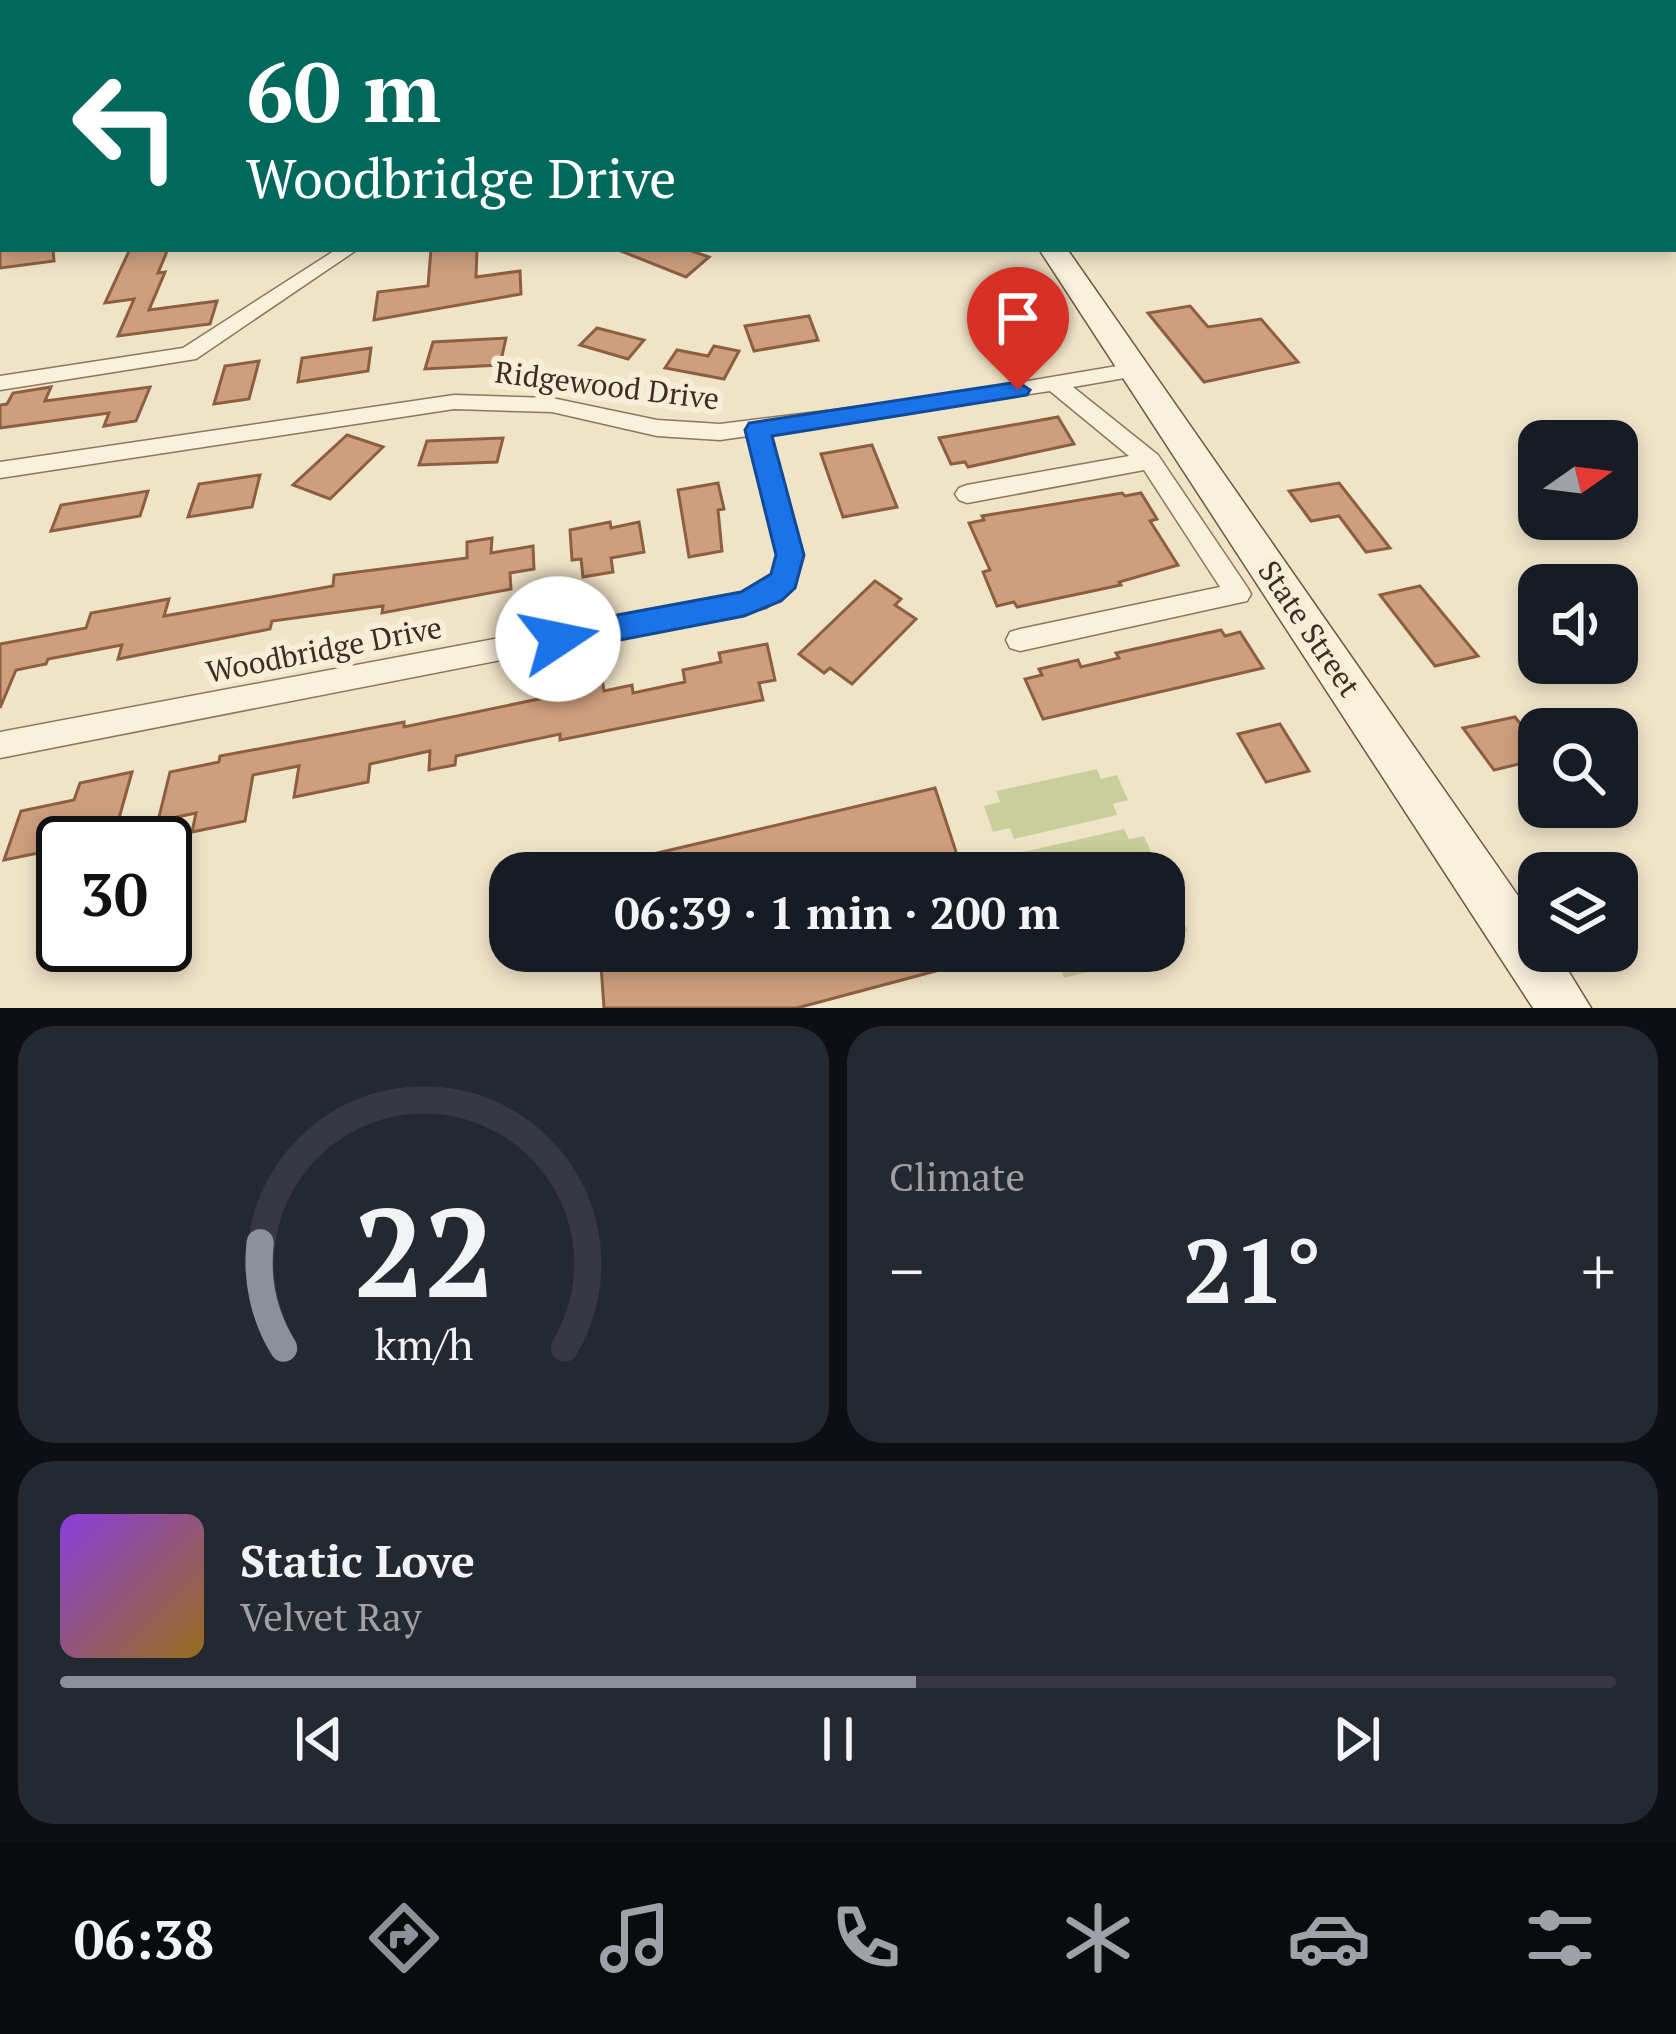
<!DOCTYPE html>
<meta charset="utf-8">
<style>
body{margin:0;font-family:"PT Serif",serif;background:#242831;color:#f1f3f6;height:100vh;display:flex;flex-direction:column;font-size:45px;white-space:nowrap}
*{box-sizing:border-box;margin:0}
p{font-size:39px;color:#9ea1a6}
.icon{flex:none;width:66px;height:66px;fill:none;stroke:currentColor;stroke-width:2;stroke-linecap:round;stroke-linejoin:round}
.map{position:relative;height:1008px;overflow:hidden}
.side{display:flex;flex-direction:column;gap:18px;padding:18px;background:#0d0f14;flex:1}
.side>*{flex:none}
.hud{position:absolute;left:0px;top:0px;width:1677px;height:252px;box-shadow:0 6px 18px #0003;background:#00695c;color:#fff;overflow:hidden}
.needle{width:78px;rotate:76deg}
.buttons{position:absolute;left:1518px;top:420px;display:grid;gap:24px}
.buttons a{display:grid;place-items:center;width:120px;height:120px;border-radius:24px;background:#171b24;box-shadow:0 6px 18px #0003;font-size:60px}
.speed{position:absolute;left:36px;top:816px;display:flex;gap:24px;font-size:60px;font-weight:700;text-align:center}
.speed>*{display:grid;place-content:center;width:156px;height:156px;border-radius:50%;background:#171b24;box-shadow:0 6px 18px #0003;line-height:1}
.speed .limit{border:6px solid #111;border-radius:18px;background:#fff;color:#111}
.pin{position:absolute;display:grid;place-items:center;width:102px;height:102px;color:#fff;margin:-123px -51px;border-radius:50% 50% 50% 0;rotate:-45deg;box-shadow:0 0 12px #0007}
.pin .icon{rotate:45deg}
.me{position:absolute;width:132px;margin:-66px;rotate:79deg;stroke-linejoin:round;filter:drop-shadow(0 0 9px #0008)}
.turn{display:flex;align-items:center;gap:42px;height:252px;padding:0 48px;font-size:54px}
.turn .icon{width:156px;height:156px;stroke-width:2.5}
.turn b{display:block;font-size:84px;line-height:102px}
.big{font-size:90px;font-weight:800;line-height:1.1}
.side .tile{flex:1;display:flex;flex-direction:column;justify-content:center;gap:18px;min-width:0;padding:0 42px;border-radius:36px;background:#242831}
.side .dial{align-items:center;gap:0}
.dial svg{height:312px;overflow:visible;fill:none;stroke:#363941;stroke-width:7;stroke-linecap:round;text-anchor:middle}
.dial text{fill:#f1f3f6;stroke:none}
.song{display:flex;align-items:center;gap:36px}
.cover{width:144px;height:144px;border-radius:18px;background:linear-gradient(135deg,hsl(270 70% 55%),hsl(40 70% 35%))}
.played{height:12px;border-radius:6px;background:linear-gradient(90deg,#8c9099 55%,#363941 55%)}
.keys{display:flex;justify-content:space-around;direction:ltr}
.heat{display:flex;justify-content:space-between;align-items:center;font-size:66px;direction:ltr}
.side .tiles{flex:1;display:grid;gap:18px;grid-template-columns:1fr 1fr}
.tile:last-child{grid-column:span 2}
.trip{position:absolute;left:489px;top:852px;width:696px;height:120px;border-radius:36px;background:#171b24;box-shadow:0 6px 18px #0003;font-weight:800;line-height:120px;text-align:center}
.tab-bar{display:flex;height:192px;justify-content:space-around;align-items:center;background:#090b0e;color:#9ea1a6}
.tab-bar .icon{width:84px;height:84px}
.tab-bar .selected{color:#8c9099}
.tab-bar b{font-size:54px;color:#f1f3f6}
.map>svg:first-child{display:block}
.green{fill:#c9cf9b}
.building{fill:#cf9f7d;stroke:#8d5f41;stroke-width:3}
.lines{fill:none;stroke-linecap:round;stroke-linejoin:round}
.street-casing{stroke:#8d765c;stroke-width:3}
.secondary-casing{stroke:#6f573f;stroke-width:3}
.street{fill:#faf1dc;fill-rule:evenodd}
.secondary{fill:#faf1dc;fill-rule:evenodd}
.route{fill:#1a73e8;stroke:#114b97;stroke-width:3}
.labels{text-anchor:middle;stroke-width:12;stroke-linejoin:round;paint-order:stroke}
.street-label{font-size:30px;fill:#3d2e20;stroke:#f7eed8}
</style>
<div class="map">
<svg width="1676" height="1008" viewBox="0 0 1676 1008">
<rect width="100%" height="100%" fill="#f0e4c8"/>
<g class="green">
<path d="M0,0H654L656,3H3L0,235Z"/>
<path d="M1097,769L1101,779L1117,775L1128,800L1113,804L1117,815L1014,839L1010,828L993,832L984,806L1000,802L996,791Z"/>
<path d="M1124,829L1129,839L1144,836L1156,863L1141,867L1143,873H1008L1006,868L1023,864L1019,853Z"/>
<path d="M1174,901L1188,931L1171,935L1177,949L1064,978L1059,964L1041,969L1034,951H1164V903Z"/>
</g>
<g class="building">
<path d="M0,249H53L54,261L0,268Z"/>
<path d="M130,249H168L158,273L165,272L149,310L217,301L210,324L118,336L134,299L105,303Z"/>
<path d="M431,249H477L476,277L520,271L521,294L374,320L378,292L428,286Z"/>
<path d="M616,249H686L709,257L686,277Z"/>
<path d="M1190,306L1208,327L1261,319L1298,362L1204,382L1148,313Z"/>
<path d="M809,316L818,340L754,351L745,326Z"/>
<path d="M597,328L644,340L628,359L580,345Z"/>
<path d="M506,338L500,365L425,369L433,342Z"/>
<path d="M714,346L739,351L724,379L665,368L677,350L708,356Z"/>
<path d="M371,348L368,371L298,382L302,358Z"/>
<path d="M259,361L249,399L214,404L225,366Z"/>
<path d="M51,387L45,401L150,387L136,421L104,426L109,413L0,428V405L7,404L13,393Z"/>
<path d="M1058,417L1074,444L968,467L965,462L951,464L939,438Z"/>
<path d="M347,435L383,447L330,499L293,485Z"/>
<path d="M503,438L497,462L419,465L427,441Z"/>
<path d="M872,445L897,507L843,517L821,454Z"/>
<path d="M260,475L252,507L188,517L199,484Z"/>
<path d="M718,483L724,509L718,510L722,551L689,557L678,490Z"/>
<path d="M1339,483L1390,548L1366,552L1339,516L1311,521L1289,491Z"/>
<path d="M148,491L140,516L51,531L61,505Z"/>
<path d="M1122,493L1125,496L1141,493L1157,519L1150,521L1178,565L1119,582L1121,585L1017,607L1014,602L997,606L983,572L990,570L969,523L984,520L982,516Z"/>
<path d="M610,522L611,528L639,522L644,552L611,558L613,572L583,577L581,559L572,560L570,530Z"/>
<path d="M492,538L491,553L533,546L534,569L510,573L511,589L382,613L383,606L272,621L270,629L118,659L122,645L48,659L46,664L16,670L0,708V644L86,628L91,613L169,599L164,616L333,586L334,575L467,558V542Z"/>
<path d="M875,581L901,599L895,605L916,619L852,684L830,668L824,673L799,654Z"/>
<path d="M1420,586L1478,656L1435,666L1380,595Z"/>
<path d="M1221,630L1225,636L1240,632L1263,668L1043,719L1025,679L1042,675L1039,669L1078,660L1081,667L1119,658L1116,653Z"/>
<path d="M767,644L775,680L759,683L763,700L560,740V734L456,756L455,765L429,770L430,751L370,764L368,782L294,797L299,766L253,775L245,821L192,832L196,813L158,821L170,772L219,762L220,756L404,722V727L558,695V688L602,678L604,691L632,685L633,693L685,682L683,670L721,662L719,653Z"/>
<path d="M1515,717L1530,736L1539,734V783L1523,763L1494,770L1463,728Z"/>
<path d="M1280,724L1309,771L1266,782L1238,734Z"/>
<path d="M132,772L112,843H63V848L4,860L21,811L74,800L80,783Z"/>
<path d="M935,788L963,873H603L602,866Z"/>
<path d="M600,951H988V957L797,1008H604Z"/>
</g>
<g class="lines">
<defs>
<g id="street">
<path d="M1065,0H1078L1080,3H1067Z"/>
<path d="M1229,0H1243L1245,3H1231Z"/>
<path d="M1408,0H1423L1425,3H1410Z"/>
<path d="M1674,153L1676,154V164L1674,163Z"/>
<path d="M337,249H358L196,359L0,390V376L183,348Z"/>
<path d="M1135,363L1145,370L1142,375L1073,387L1158,455L1247,587L1251,594L1247,601L1020,651L1010,648L1006,640L1010,632L1020,629L1220,587L1144,470L967,503L959,500L955,494L959,488L967,485L1129,456L1050,391L770,433L803,555L793,587L766,608L0,758V732L750,591L773,574L777,555L748,436L720,440L657,436L552,412L454,409L0,478V462L454,395L552,398L657,420L720,424L908,401Z"/>
</g>
<g id="secondary">
<path d="M877,0H895L897,3H879Z"/>
<path d="M1039,249H1067L1539,926V951H1556L1591,1008H1533Z"/>
</g>
</defs>
<use href="#street" class="street-casing"/>
<use href="#secondary" class="secondary-casing"/>
<use href="#street" class="street"/>
<use href="#secondary" class="secondary"/>
</g>
<path class="route" d="M1018,382L1030,390L1027,395L772,436L804,555L795,588L781,601L744,616L558,652L547,648L543,639L547,630L558,626L741,592L771,574L776,555L745,430L749,423Z"/>
<g class="labels">
<g class="street-label">
<text transform="translate(607 386) rotate(7)" y="10">Ridgewood Drive</text>
<text transform="translate(1309 629) rotate(56)" y="10">State Street</text>
<text transform="translate(324 650) rotate(-11)" y="10">Woodbridge Drive</text>
</g>
</g>
</svg>
<div class="buttons">
<a><svg class="needle" viewBox="-14 -14 28 28"><path d="M0-13l5 13h-10z" fill="#e53935"/><path d="M0 13l5-13h-10z" fill="#9ea1a6"/></svg></a>
<a><svg class="icon" aria-label="sound" viewBox="0 0 24 24"><path d="M4 9h4l5-4v14l-5-4H4zM17 9q2 3 0 6"/></svg></a>
<a><svg class="icon" aria-label="search" viewBox="0 0 24 24"><circle cx="10" cy="10" r="6"/><path d="M15 15l6 6"/></svg></a>
<a><svg class="icon" aria-label="layers" viewBox="0 0 24 24"><path d="M12 4l9 5-9 5-9-5zM3 14l9 5 9-5"/></svg></a>
</div>
<div class="speed"><div class="limit">30</div></div>
<div class="pin" style="left:1018px;top:390px;background:#d93025"><svg class="icon" aria-label="arrive" viewBox="0 0 24 24"><path d="M6 21V4h12l-3 4 3 4H6"/></svg></div>
<svg class="me" style="left:558px;top:639px" viewBox="-20 -20 40 40"><circle r="19" fill="#fff"/><path d="M0-13L10 11 0 6-10 11z" fill="#1a73e8"/></svg>
<div class="trip">06:39 · 1 min · 200 m</div>
<div class="hud">
<div class="turn"><svg class="icon" aria-label="left" viewBox="0 0 24 24"><path d="M17 20v-9H6M10 6l-5 5 5 5"/></svg><div><b>60 m</b>Woodbridge Drive</div></div>
</div>
</div>
<section class="side">
<div class="tiles">
<div class="tile dial"><svg viewBox="0 0 100 80">
<path d="M14 69A42 42 0 1 1 86 69"/>
<path d="M14 69A42 42 0 0 1 8 42" stroke="#8c9099"/>
<text x="50" y="56" font-size="32" font-weight="700">22</text>
<text x="50" y="72" font-size="11">km/h</text>
</svg></div>
<div class="tile"><p>Climate</p>
<div class="heat"><a>−</a><b class="big">21°</b><a>+</a></div>
</div>
<div class="tile">
<div class="song"><i class="cover"></i><div><b>Static Love</b><p>Velvet Ray</p></div></div>
<div class="played"></div>
<div class="keys"><svg class="icon" aria-label="previous" viewBox="0 0 24 24"><path d="M18 5L8 12l10 7zM5 5v14"/></svg><svg class="icon" aria-label="pause" viewBox="0 0 24 24"><path d="M8 5v14M16 5v14"/></svg><svg class="icon" aria-label="next" viewBox="0 0 24 24"><path d="M6 5l10 7-10 7zM19 5v14"/></svg></div>
</div>
</div>
</section>
<nav class="tab-bar">
<b>06:38</b>
<svg class="icon selected" aria-label="directions" viewBox="0 0 24 24"><path d="M12 3l9 9-9 9-9-9zM9 14v-3h6M13 9l2 2-2 2"/></svg>
<svg class="icon" aria-label="music" viewBox="0 0 24 24"><path d="M9 18V5l10-2v13"/><circle cx="6" cy="18" r="3"/><circle cx="16" cy="16" r="3"/></svg>
<svg class="icon" aria-label="phone" viewBox="0 0 24 24"><path d="M5 4h4l2 5-3 2q2 4 5 5l2-3 5 2v4C11 20 4 13 5 4z"/></svg>
<svg class="icon" aria-label="climate" viewBox="0 0 24 24"><path d="M12 3v18M4 7l16 10M4 17L20 7"/></svg>
<svg class="icon" aria-label="car" viewBox="0 0 24 24"><path d="M5 17H2v-5l4-1 3-4h7l3 4 3 1v5h-3M9 17h6M6 11h13"/><circle cx="7" cy="17" r="2"/><circle cx="17" cy="17" r="2"/></svg>
<svg class="icon" aria-label="filters" viewBox="0 0 24 24"><path d="M4 7h16M4 17h16"/><circle cx="9" cy="7" r="2"/><circle cx="15" cy="17" r="2"/></svg>
</nav>
